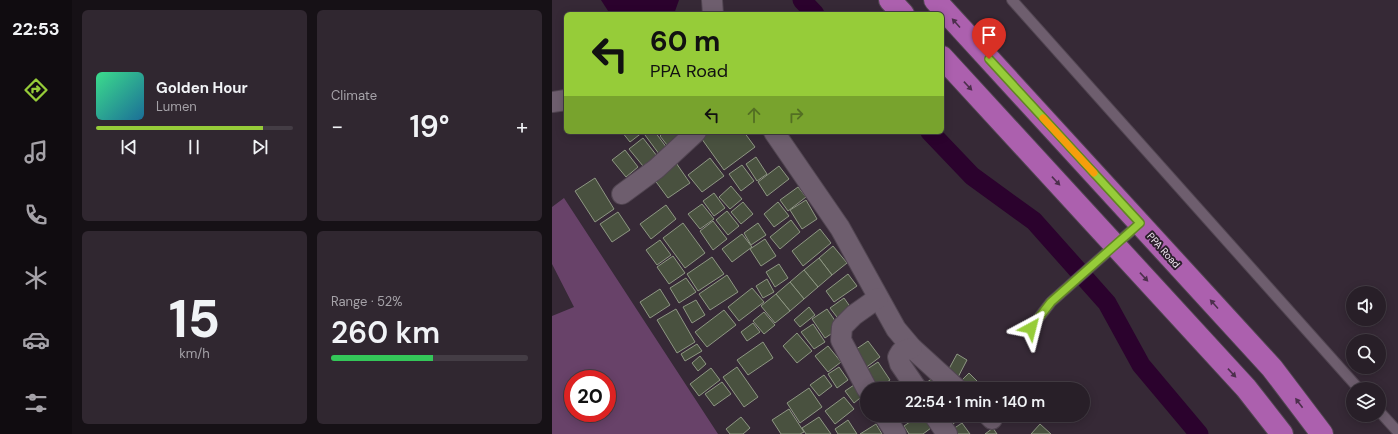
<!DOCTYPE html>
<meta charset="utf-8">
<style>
body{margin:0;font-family:"DM Sans",sans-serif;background:#302730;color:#f1f3f6;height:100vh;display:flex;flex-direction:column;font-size:15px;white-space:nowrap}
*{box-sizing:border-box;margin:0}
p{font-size:13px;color:#a5a2a8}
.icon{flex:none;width:22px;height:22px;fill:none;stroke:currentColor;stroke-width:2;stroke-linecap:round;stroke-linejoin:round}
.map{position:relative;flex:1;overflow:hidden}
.details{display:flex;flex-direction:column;gap:10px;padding:10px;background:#161116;width:480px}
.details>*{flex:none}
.hud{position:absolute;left:12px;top:12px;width:380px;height:122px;border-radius:6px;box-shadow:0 2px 10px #0003,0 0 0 1px #443d45;background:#96cc39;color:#111;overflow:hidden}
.fabs{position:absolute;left:794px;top:286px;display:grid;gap:8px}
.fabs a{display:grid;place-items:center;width:40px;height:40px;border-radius:50%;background:#281f28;box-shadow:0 2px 10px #0003,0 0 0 1px #443d45;font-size:20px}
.speed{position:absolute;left:12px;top:370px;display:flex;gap:8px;font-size:20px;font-weight:700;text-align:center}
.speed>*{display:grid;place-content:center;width:52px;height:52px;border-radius:50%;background:#281f28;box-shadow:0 2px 10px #0003,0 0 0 1px #443d45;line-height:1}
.speed .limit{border:6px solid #d22;background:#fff;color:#111}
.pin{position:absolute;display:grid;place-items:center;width:34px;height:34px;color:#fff;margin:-41px -17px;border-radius:50% 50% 50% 0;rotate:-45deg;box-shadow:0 0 4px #0007}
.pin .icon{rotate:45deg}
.me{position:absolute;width:44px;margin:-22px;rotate:38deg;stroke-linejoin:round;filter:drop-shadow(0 0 3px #0008)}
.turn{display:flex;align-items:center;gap:14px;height:84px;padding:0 20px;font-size:18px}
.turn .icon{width:52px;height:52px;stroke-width:2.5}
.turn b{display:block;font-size:28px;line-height:34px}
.lanes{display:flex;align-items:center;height:38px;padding:0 20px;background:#0003;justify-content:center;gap:20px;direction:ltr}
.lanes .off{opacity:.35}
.big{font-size:30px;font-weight:600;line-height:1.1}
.details .tile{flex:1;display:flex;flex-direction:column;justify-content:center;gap:6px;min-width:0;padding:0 14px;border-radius:6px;background:#302730}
.details .dial{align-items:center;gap:0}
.dial b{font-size:52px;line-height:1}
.song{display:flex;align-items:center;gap:12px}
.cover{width:48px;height:48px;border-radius:6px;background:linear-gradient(135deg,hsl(150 70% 55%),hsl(200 70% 35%))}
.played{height:4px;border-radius:2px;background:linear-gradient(90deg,#96cc39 85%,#443d45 85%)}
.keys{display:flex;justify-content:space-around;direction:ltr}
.heat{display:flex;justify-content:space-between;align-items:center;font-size:22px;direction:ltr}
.charge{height:6px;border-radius:3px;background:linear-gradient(90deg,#34c759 52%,#443d45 0)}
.details .tiles{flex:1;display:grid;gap:10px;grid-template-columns:repeat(2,1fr)}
.trip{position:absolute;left:308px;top:382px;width:230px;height:40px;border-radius:20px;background:#281f28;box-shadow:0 2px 10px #0003,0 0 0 1px #443d45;font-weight:600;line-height:40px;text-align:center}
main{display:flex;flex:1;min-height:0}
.dock{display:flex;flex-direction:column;width:72px;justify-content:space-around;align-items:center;background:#100c10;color:#a5a2a8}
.dock .icon{width:28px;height:28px}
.dock .on{color:#96cc39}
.dock b{font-size:18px;color:#f1f3f6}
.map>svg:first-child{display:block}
.green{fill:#684269;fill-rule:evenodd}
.water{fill:#2b022d}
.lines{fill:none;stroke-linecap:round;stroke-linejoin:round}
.canal{stroke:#2b022d;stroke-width:19}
.building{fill:#49513f;stroke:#8e9783}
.lane-casing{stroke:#514551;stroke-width:12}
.street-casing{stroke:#514551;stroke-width:22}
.highway-casing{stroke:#514551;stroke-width:24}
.lane{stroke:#6e5e6e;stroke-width:10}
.street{stroke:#6e5e6e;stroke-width:20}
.highway{stroke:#ac60ae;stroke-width:22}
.oneway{fill:#4c2f4c}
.route-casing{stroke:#628525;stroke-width:10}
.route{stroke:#96cc39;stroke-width:7}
.slow{stroke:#f59e0b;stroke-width:7}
.labels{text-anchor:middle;stroke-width:4;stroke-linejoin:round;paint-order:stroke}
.street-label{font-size:10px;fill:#f1e8f1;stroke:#2c1f2c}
</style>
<main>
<nav class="dock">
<b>22:53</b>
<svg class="icon on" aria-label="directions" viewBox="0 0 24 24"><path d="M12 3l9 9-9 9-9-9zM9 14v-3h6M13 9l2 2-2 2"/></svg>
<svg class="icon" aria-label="music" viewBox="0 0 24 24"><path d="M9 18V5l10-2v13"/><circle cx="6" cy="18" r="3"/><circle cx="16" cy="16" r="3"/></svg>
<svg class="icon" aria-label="phone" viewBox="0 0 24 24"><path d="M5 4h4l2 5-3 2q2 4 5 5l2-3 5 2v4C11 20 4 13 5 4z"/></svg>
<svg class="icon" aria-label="climate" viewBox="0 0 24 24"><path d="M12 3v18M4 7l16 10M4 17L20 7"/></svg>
<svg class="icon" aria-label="car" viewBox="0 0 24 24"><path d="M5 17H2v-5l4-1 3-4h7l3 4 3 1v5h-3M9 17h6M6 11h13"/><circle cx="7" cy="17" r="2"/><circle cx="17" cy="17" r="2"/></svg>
<svg class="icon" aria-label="filters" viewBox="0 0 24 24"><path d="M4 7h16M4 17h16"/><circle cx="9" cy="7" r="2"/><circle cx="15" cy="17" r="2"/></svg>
</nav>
<section class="details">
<div class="tiles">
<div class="tile">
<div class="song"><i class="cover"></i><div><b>Golden Hour</b><p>Lumen</p></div></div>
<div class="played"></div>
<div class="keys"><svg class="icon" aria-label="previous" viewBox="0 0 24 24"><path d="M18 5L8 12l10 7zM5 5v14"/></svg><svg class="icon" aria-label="pause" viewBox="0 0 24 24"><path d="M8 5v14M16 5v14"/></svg><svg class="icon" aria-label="next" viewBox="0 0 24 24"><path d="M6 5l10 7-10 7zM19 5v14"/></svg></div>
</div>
<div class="tile"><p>Climate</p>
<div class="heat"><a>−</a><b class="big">19°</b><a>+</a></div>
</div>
<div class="tile dial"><b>15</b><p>km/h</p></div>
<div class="tile"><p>Range · 52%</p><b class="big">260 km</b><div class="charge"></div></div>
</div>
</section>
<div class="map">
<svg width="846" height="434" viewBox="0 0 846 434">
<rect width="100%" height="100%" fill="#362936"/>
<path class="green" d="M12,198L166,434H0V316L22,307L0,264V207ZM21,379H55V413H21Z"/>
<path class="water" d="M49,0H127L122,14H58Z"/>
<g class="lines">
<g class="canal">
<path d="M250,0L263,14"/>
<path d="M378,132L420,176L482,221L555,303L589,365L647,434"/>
</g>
</g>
<g class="building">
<path d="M70,132H91L78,142Z"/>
<path d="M98,132H103L118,152L110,158L93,135Z"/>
<path d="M112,132H128L133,138L119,150L108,136Z"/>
<path d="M152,132H192L203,147L172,170L147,135Z"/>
<path d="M91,138L105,156L91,166L77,149Z"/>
<path d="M73,150L86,167L74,177L60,160Z"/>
<path d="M204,157L215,174L205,181L194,164Z"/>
<path d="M158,158L172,176L150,192L136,175Z"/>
<path d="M122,160L138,183L116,198L99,175Z"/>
<path d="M190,165L202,181L189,191L177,174Z"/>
<path d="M227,166L237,179L215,196L206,182Z"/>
<path d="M43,178L62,209L43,222L23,191Z"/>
<path d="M179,186L190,199L178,209L167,197Z"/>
<path d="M246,187L254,197L236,211L228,200Z"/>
<path d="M162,193L173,208L162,216L151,201Z"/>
<path d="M254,200L265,219L250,229L238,210Z"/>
<path d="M191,202L201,214L189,224L179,212Z"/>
<path d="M226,202L237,216L222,227L212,214Z"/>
<path d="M150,204L162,219L148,229L136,214Z"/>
<path d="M114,205L124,219L99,239L88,224Z"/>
<path d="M175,211L187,226L176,235L164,220Z"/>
<path d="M66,212L78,230L60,242L48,224Z"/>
<path d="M239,220L248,232L228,249L218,237Z"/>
<path d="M161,221L175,239L161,250L148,231Z"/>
<path d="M131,223L153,253L133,268L111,238Z"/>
<path d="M206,223L214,235L199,245L192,233Z"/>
<path d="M268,229L279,243L251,266L240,251Z"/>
<path d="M190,234L200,247L180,262L170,249Z"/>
<path d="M213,239L224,256L209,266L198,249Z"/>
<path d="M108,240L119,255L105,265L94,250Z"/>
<path d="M281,246L295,263L280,275L267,258Z"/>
<path d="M121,256L133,273L117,284L105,267Z"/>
<path d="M160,257L172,274L146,291L135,274Z"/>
<path d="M267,258L280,275L266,287L252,270Z"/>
<path d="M227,264L236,278L223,287L214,272Z"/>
<path d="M252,270L266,287L252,299L238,282Z"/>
<path d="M296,274L305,286L282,302L274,291Z"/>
<path d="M175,275L186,292L158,310L147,294Z"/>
<path d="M134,278L144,292L127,303L118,288Z"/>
<path d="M215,279L222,292L211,298L204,286Z"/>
<path d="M238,282L252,299L238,311L224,294Z"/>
<path d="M200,288L212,302L187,321L176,307Z"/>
<path d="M108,289L118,305L98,318L88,302Z"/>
<path d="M224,294L238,311L223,323L209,306Z"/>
<path d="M292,298L302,312L288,321L278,308Z"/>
<path d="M144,300L153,315L140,323L131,307Z"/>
<path d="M257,307L263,315L248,327L242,320Z"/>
<path d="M124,309L143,342L125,353L105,320Z"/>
<path d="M275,309L288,328L273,338L260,319Z"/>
<path d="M172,310L184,325L155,347L143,332Z"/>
<path d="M212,312L223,325L212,334L201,321Z"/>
<path d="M201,323L208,332L195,341L189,332Z"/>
<path d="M261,324L273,342L262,349L249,332Z"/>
<path d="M245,333L260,351L245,363L231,346Z"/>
<path d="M316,341L328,357L312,369L300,352Z"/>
<path d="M211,342L221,358L196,375L185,360Z"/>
<path d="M145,344L150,351L133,361L129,354Z"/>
<path d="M276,346L289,362L276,372L263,356Z"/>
<path d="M405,354L415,360L403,383L392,378Z"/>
<path d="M148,356L154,364L146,371L140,363Z"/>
<path d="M326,362L338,380L325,389L309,373Z"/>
<path d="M185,367L206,397L192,407L171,377Z"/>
<path d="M287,367L296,380L285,388L276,374Z"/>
<path d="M159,368L168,380L147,396L138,384Z"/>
<path d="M417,373L429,385L426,389H415L408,382Z"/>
<path d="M272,375L280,386L267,396L258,385Z"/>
<path d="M382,377L390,388L388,389H373L370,386Z"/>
<path d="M170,382L179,394L162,406L153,394Z"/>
<path d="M305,383L313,394L302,403L293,391Z"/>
<path d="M257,388L270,407L248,423L235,403Z"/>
<path d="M292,397L302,409L283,424L273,411Z"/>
<path d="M237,409L252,432L248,434H229L220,420Z"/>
<path d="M335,415H358L342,426Z"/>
<path d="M368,415H370L379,428L371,434H357L352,426Z"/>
<path d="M385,415H407L409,418L394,429Z"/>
<path d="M189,417L198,428L191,434H178L174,429Z"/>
<path d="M267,417L279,434H254L250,428Z"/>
<path d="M296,420L305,434H286L283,429Z"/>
<path d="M410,423L418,434H396L395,433Z"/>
<path d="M324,424L330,434H308Z"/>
<path d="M488,424L499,434H479Z"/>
<path d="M441,428L445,434H433Z"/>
</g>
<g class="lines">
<defs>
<g id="lane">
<path d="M460,0L807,389"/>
<path d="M479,328L499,302L588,223"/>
<path d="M827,411L846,432"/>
</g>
<g id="street">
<path d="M160,0L161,14"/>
<path d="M0,102L14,100"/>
<path d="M222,132L288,228L344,329L360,348L405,389"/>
<path d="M70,194L104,169L144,132"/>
<path d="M360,348L349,352L346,357L348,364L365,389"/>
<path d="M315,389L289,340L290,327L302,315L326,298"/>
<path d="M332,415L344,434"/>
<path d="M382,415L395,434"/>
<path d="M436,415L440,419"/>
</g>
<g id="highway">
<path d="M338,0L351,14"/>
<path d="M383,0L720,368L770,434"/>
<path d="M390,57L694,388L730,434"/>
</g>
</defs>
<use href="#lane" class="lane-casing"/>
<use href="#street" class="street-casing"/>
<use href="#highway" class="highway-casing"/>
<use href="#lane" class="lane"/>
<use href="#street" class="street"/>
<use href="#highway" class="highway"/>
</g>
<defs><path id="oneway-solid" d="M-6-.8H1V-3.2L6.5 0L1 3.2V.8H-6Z"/></defs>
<g class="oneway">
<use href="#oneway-solid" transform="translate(404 23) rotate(-132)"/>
<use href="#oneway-solid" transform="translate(416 86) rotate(47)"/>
<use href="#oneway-solid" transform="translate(504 181) rotate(47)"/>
<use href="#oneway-solid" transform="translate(592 277) rotate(47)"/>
<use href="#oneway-solid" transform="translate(662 304) rotate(-132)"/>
<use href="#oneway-solid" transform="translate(680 373) rotate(47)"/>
<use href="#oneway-solid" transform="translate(747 403) rotate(-127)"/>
</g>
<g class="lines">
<defs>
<path id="route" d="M437,59L588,223L499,302L479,328"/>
</defs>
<use href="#route" class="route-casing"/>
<use href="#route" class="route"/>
<path class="slow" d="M491,118L542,173"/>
</g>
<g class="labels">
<g class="street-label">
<text transform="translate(612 250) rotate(48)" y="4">PPA Road</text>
</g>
</g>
</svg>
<div class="fabs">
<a><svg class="icon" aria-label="sound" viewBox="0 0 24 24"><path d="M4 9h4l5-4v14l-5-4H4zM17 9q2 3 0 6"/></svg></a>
<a><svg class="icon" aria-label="search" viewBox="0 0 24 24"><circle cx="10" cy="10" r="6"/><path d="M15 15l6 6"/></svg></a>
<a><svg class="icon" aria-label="layers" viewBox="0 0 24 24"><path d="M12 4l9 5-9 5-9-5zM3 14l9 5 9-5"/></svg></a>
</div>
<div class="speed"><div class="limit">20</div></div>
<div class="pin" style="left:437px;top:59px;background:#d93025"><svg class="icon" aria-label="arrive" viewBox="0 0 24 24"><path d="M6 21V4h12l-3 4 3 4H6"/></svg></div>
<svg class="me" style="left:479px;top:328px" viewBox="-20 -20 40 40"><path d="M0-17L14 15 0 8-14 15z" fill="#96cc39" stroke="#fff" stroke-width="4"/></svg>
<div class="trip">22:54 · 1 min · 140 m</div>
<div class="hud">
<div class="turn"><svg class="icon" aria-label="left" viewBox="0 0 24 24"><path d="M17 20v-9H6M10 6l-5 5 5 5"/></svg><div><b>60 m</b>PPA Road</div></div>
<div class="lanes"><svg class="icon" aria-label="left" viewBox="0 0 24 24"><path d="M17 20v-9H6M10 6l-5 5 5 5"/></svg><svg class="icon off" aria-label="ahead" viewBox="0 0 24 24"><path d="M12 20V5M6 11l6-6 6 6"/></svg><svg class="icon off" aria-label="right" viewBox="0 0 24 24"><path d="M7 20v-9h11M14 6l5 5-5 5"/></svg></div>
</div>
</div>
</main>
